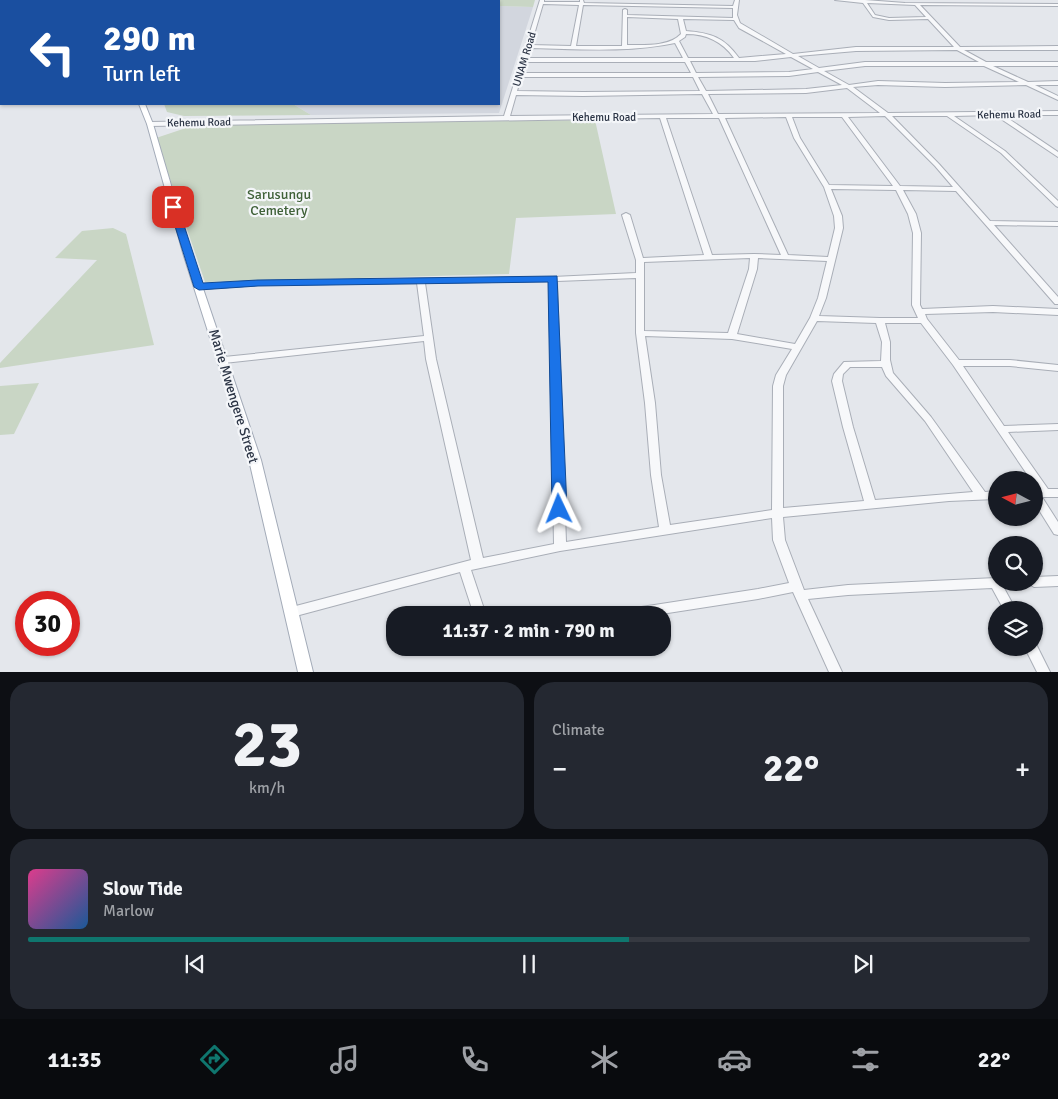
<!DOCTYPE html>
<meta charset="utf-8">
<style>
body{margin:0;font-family:Signika,sans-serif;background:#242831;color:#f1f3f6;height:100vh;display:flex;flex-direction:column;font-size:19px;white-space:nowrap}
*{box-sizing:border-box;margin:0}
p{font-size:16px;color:#9ea1a6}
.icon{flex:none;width:28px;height:28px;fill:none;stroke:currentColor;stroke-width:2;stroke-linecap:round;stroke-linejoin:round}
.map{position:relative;height:672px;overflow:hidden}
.side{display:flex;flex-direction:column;gap:10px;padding:10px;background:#0d0f14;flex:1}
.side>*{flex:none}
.guide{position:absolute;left:0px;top:0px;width:500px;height:105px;box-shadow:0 1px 4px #0004;background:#1a4fa0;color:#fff;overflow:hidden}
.needle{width:32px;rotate:277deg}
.fabs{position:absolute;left:988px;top:471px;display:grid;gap:10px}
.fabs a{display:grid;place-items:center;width:55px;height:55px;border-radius:50%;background:#171b24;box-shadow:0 1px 4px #0004;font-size:25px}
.speed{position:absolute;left:15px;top:591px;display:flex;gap:10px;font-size:25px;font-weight:700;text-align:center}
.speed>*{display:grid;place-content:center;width:65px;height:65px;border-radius:50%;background:#171b24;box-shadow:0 1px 4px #0004;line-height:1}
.speed .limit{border:8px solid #d22;background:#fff;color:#111}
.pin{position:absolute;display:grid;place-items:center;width:42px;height:42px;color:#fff;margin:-21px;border-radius:10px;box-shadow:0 2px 8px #0006}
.me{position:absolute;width:55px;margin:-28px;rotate:358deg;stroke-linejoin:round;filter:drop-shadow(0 0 4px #0008)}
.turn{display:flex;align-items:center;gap:18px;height:105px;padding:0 20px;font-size:22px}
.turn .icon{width:65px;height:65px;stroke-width:2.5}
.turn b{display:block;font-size:35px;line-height:42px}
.big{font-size:38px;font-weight:800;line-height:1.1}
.side .tile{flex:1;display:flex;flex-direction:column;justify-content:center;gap:8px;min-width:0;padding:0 18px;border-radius:20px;background:#242831}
.side .dial{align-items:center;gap:0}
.dial b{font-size:65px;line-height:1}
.song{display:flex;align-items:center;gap:15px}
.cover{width:60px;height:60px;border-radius:8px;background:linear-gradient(135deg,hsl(330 70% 55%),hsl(210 70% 35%))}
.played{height:5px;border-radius:2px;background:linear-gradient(90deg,#0f766e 60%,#363941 60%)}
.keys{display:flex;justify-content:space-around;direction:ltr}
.heat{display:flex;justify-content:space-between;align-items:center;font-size:28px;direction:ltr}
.side .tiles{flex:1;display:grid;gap:10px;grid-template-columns:1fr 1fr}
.tile:last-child{grid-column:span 2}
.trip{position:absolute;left:386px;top:606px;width:285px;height:50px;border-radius:20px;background:#171b24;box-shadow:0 1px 4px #0004;font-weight:800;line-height:50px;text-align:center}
.dock{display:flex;height:80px;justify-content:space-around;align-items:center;background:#090b0e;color:#9ea1a6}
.dock .icon{width:35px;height:35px}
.dock .active{color:#0f766e}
.dock b{font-size:22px;color:#f1f3f6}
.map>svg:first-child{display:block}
.built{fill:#d2d6de}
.green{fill:#c9d6c5}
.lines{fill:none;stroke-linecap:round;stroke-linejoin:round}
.minor-casing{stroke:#a9aeb7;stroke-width:2}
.major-casing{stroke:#a3abb8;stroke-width:2}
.minor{fill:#f7f8fa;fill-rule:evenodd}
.major{fill:#fff;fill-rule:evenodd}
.route{fill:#1a73e8;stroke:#114b97}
.labels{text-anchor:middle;stroke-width:4.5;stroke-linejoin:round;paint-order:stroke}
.far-street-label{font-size:11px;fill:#2b3445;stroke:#f4f6f9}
.park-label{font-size:14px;fill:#3f6138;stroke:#f4f6f9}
.street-label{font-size:14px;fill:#2b3445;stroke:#f4f6f9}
</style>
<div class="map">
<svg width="1058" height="672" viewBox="0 0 1058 672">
<rect width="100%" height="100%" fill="#e4e7ec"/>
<path class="built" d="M499,6L533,7L499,113L311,115L293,104H499Z"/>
<g class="green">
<path d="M421,0H535L533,7L499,6V1H417Z"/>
<path d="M164,104H293L311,115L184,116L167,112Z"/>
<path d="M595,120L616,214L516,218L509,274L205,282L156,138L195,125Z"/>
<path d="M113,228L126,234L154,345L0,368V363L97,260L55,258L82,231Z"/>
<path d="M39,383L14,434L0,435V386Z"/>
</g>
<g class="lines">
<defs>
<g id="minor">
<path d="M540,0H544V2H580V0H583L584,3L733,6L735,0H739L737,15L740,23L793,54L856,47H954L928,19L889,20L873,17L863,3L835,0H865L905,3L1058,4V6L920,5L960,47L1058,46V50H964L986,62H1058V66H993L1028,82L1058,81V85H1035L1058,96V100L1026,85L945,87L878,85L853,87L888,113L1058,111V115H1003L1058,152V157L995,115L954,116L1005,151L1058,201V207L1056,206L1001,153L947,116H892L939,164L990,221L1058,222V226L994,225L1058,297V304H1055L956,191L903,190L916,214L921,233L920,305L922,309L993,306L1058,309V315L993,312L925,314L927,319L959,360H1010L1058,365V371L1010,366H963L1004,426L1058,424V430L1008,432L1048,489H1058V497H1042L1058,522V535L1054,534L1034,502V490H1037L1034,485V480H1031L953,365L921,323H885L890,342V360L893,373L931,417L985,492L996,491V499L949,501L783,517L785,540L804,590L848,585L996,578V582H1034V577L1058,576V586L1034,587L1029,584L1024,587L1004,588L1016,610H1004L992,588L848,595L808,599L842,672H829L793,592L758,599L655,615H616L618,611L622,610L758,589L789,583L773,540L772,518L560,551L471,570L486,615H474L460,572L292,617L288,616L286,612L288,608L292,607L471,560L426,359L424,341L224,363L219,360L224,357L424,336L417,283L258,285L199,289H196L195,287L196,285L258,281L553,277L636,273V260L622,215L626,213L630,215L643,258L704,255L660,118L150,126L147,124L150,122L504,116ZM867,3L915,5L926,17L889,18L875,15ZM543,4L579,5L571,46L531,45ZM583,5L733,8V18L627,15V10L625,9L623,10L622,46H576ZM627,17L678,19L681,34C669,47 643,45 627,45ZM683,19L734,20L739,28L786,54L739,58C724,37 711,33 686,31ZM686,34C706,34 722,41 734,58H688L679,41L685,37ZM675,43L683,58H527L530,48C578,49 628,53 675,43ZM957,50L979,62H865L819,68L798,56L856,51ZM791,57L813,69L789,72L696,73L690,61H755ZM526,62H685L691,73H522ZM865,66H984L1019,82L945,83L878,81L849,85L824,71ZM818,72L842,85L806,89L706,91L698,77L789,76ZM521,77H693L700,91L583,92L517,91ZM847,88L880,113L718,114L708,94L806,93ZM702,94L713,114L510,116L516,95L583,96ZM885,116L935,166L953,187L900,186L848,117ZM786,117L794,138L824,187L834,216L835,228L828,257L788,255L725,118ZM792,117H842L893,186L829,185L800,138ZM666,118H719L781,255L754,254L712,255ZM831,189L896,190L908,214L913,233L912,305L918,318H880L819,316L826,298L843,228L842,216ZM750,258L749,269L728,333L644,331V262ZM758,258L827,261L818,298L810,318L795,344L737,334L757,269ZM636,278V333L645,403L651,475L659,527L566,542L557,281ZM549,281L554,544L483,558L436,359L425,283ZM817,321L876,323L882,342L881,361L844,362L834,374L832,381L843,427L864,501L783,508V386L786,375ZM645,336L732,339L792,349L776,375L773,386L772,510L670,525L661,475L655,403ZM850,367H882L886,376L925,421L973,492L875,500L853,427L842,381L843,374Z"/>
<path d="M1034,643L1036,644L1050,672H1037L1025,648H1034Z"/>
</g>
<g id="major">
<path d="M66,0H72L73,1H67Z"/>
<path d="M139,104H145L153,124L191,253L261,460L313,672H298L249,460L183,253L147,124Z"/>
</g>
</defs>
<use href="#minor" class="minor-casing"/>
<use href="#major" class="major-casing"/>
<use href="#minor" class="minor"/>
<use href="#major" class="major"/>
</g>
<path class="route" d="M173,204L178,207L203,283L258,280L557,276L567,509L564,513L559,514L554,513L552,509L548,282L258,286L199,290L194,287L169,207Z"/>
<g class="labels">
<g class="far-street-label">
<text transform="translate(524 59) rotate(-73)" y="4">UNAM Road</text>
<text transform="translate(1009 114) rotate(-1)" y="4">Kehemu Road</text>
<text x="604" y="121">Kehemu Road</text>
<text transform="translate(199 122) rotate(-1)" y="4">Kehemu Road</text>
</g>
<g class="park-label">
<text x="279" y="199">Sarusungu<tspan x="279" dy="16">Cemetery</tspan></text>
</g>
<g class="street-label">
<text transform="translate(234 396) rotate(73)" y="5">Marie Mwengere Street</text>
</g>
</g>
</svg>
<div class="fabs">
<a><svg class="needle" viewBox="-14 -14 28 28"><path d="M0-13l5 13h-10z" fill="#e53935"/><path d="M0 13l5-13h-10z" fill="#9ea1a6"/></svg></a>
<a><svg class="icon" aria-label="search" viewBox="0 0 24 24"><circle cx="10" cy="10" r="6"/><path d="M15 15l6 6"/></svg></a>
<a><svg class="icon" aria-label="layers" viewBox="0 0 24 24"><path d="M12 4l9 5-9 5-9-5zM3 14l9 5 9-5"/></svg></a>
</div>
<div class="speed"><div class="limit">30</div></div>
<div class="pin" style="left:173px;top:207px;background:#d93025"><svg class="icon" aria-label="arrive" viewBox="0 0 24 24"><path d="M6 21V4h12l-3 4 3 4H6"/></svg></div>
<svg class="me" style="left:559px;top:509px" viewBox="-20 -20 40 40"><path d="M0-17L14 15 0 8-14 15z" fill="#1a73e8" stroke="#fff" stroke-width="4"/></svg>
<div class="trip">11:37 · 2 min · 790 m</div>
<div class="guide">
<div class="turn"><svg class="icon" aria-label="left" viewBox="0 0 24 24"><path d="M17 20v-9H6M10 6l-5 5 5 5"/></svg><div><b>290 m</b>Turn left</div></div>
</div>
</div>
<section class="side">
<div class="tiles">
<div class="tile dial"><b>23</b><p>km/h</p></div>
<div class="tile"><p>Climate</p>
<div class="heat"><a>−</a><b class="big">22°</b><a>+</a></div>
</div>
<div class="tile">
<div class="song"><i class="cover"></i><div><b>Slow Tide</b><p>Marlow</p></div></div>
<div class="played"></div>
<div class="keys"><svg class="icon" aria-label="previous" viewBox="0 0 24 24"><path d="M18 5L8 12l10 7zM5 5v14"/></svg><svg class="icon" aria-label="pause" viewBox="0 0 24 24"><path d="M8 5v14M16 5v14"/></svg><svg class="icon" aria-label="next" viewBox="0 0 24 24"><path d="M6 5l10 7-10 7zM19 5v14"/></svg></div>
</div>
</div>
</section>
<nav class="dock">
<b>11:35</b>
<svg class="icon active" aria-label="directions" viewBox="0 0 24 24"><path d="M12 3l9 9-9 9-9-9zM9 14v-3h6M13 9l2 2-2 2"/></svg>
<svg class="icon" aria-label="music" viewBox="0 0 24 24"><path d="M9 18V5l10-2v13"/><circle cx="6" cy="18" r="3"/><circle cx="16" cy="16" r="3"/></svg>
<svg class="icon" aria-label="phone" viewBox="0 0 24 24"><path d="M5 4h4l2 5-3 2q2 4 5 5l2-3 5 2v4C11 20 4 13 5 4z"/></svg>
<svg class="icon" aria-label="climate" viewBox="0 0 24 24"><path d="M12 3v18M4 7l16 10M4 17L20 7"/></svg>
<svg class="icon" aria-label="car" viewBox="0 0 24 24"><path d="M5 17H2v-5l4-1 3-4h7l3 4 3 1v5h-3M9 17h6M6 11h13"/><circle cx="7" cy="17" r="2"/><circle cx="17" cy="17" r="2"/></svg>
<svg class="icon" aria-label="filters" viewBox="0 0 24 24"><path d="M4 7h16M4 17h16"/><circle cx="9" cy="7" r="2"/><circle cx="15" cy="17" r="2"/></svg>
<b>22°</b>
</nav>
